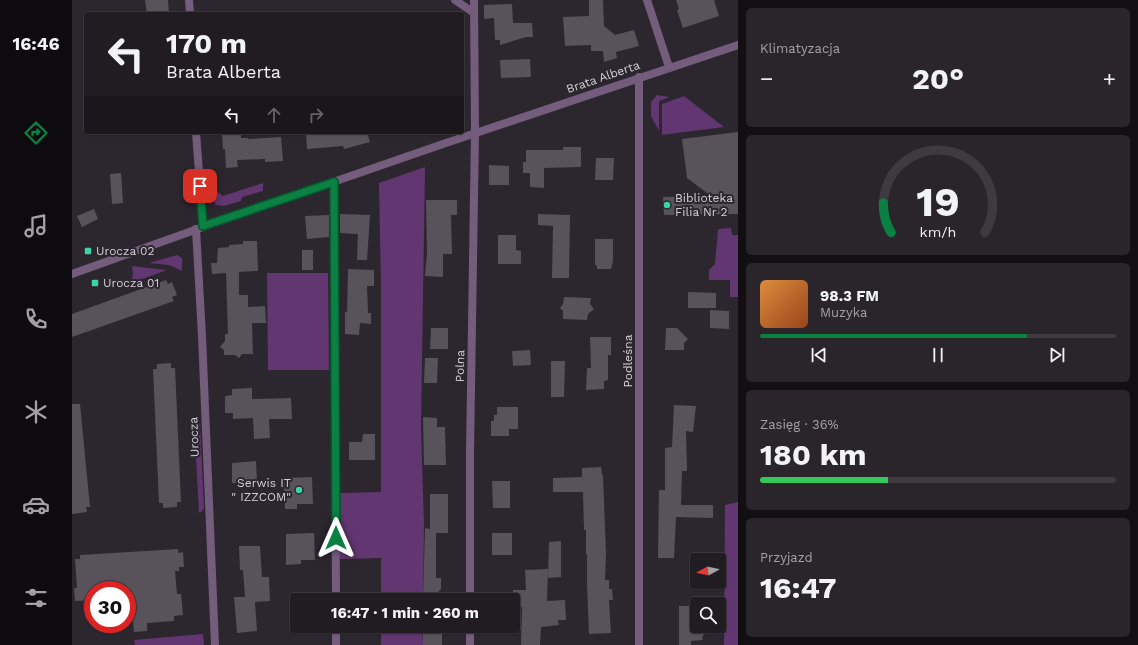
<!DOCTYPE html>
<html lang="pl">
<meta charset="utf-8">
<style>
body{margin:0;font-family:"Work Sans",sans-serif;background:#29252a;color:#f1f3f6;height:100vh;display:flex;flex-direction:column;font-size:15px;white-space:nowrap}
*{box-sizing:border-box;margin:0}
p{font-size:13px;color:#a2a1a5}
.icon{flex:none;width:22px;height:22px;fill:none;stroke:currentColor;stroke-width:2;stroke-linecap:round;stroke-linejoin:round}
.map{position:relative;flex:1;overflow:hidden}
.drawer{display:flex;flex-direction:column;gap:8px;padding:8px;background:#120f13;width:400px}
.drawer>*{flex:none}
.hud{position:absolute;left:12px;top:12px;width:380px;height:122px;border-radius:4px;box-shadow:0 1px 3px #0004,0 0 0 1px #3e3a40;background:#211c22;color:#f1f3f6;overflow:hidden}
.needle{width:26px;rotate:262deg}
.tools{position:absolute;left:618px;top:553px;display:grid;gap:8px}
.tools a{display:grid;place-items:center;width:36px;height:36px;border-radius:4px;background:#211c22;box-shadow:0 1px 3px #0004,0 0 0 1px #3e3a40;font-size:20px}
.speed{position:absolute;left:12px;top:581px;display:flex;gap:8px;font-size:20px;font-weight:700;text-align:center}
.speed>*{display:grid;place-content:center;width:52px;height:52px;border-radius:50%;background:#211c22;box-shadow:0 1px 3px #0004,0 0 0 1px #3e3a40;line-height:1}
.speed .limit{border:6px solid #d22;background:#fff;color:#111}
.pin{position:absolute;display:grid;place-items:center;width:34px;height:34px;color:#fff;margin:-17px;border-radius:8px;box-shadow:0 2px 6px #0006}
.me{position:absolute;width:44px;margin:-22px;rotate:0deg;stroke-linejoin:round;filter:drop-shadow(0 0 3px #0008)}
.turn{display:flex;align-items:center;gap:14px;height:84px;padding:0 16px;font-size:18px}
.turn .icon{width:52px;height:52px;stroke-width:2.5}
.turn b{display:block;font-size:28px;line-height:34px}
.lanes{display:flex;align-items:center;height:38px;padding:0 16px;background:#0003;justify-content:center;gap:20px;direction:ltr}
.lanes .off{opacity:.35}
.big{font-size:30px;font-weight:700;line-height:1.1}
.drawer .widget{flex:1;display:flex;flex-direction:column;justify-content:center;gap:6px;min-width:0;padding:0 14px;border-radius:6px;background:#29252a}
.drawer .dial{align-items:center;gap:0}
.dial svg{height:104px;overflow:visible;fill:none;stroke:#3e3a40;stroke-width:7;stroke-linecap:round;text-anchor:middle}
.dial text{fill:#f1f3f6;stroke:none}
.song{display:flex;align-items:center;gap:12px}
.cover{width:48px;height:48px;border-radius:6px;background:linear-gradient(135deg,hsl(30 70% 55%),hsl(20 70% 35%))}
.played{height:4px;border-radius:2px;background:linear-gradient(90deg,#0b8043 75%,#3e3a40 75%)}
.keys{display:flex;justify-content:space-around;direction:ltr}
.heat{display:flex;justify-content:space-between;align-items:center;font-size:22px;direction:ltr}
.charge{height:6px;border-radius:3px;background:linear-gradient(90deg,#34c759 36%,#3e3a40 0)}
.trip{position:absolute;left:218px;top:593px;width:230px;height:40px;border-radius:4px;background:#211c22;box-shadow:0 1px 3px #0004,0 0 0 1px #3e3a40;font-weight:700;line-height:40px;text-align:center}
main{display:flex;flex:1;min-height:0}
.menu{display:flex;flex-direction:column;width:72px;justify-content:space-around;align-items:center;background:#0d0b0e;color:#a2a1a5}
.menu .icon{width:28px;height:28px}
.menu .active{color:#0b8043}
.menu b{font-size:18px;color:#f1f3f6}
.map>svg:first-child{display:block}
.green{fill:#623671}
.building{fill:#58525b}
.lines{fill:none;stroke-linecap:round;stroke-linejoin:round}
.street{stroke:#735c7c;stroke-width:8}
.route-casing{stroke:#07532c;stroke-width:10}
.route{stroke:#0b8043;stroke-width:7}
.poi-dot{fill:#3cd4a4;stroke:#2c262e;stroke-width:1.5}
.labels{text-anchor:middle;stroke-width:4;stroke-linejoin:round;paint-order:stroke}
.street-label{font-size:12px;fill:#d4d0d5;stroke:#2c262e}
.poi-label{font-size:12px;fill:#d4d0d5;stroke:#2c262e;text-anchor:start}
</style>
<main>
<nav class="menu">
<b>16:46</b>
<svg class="icon active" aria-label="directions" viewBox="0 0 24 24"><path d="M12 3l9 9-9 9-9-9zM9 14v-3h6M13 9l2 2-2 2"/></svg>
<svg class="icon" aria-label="music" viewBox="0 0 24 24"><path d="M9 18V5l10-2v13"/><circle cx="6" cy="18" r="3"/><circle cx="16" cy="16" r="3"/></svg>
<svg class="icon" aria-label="phone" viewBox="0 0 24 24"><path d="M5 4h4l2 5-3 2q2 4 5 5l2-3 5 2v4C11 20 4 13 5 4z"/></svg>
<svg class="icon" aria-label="climate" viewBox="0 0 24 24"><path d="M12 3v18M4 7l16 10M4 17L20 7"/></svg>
<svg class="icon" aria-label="car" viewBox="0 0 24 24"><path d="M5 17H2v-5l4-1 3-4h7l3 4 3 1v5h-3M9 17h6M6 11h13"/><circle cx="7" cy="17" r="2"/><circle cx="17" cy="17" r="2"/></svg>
<svg class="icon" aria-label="filters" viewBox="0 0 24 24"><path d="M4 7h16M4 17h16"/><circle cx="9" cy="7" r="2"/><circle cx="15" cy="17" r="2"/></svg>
</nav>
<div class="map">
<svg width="666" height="645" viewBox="0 0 666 645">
<rect width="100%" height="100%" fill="#2c262e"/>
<g class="green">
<path d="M585,95L598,97L587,101V131L579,116V102Z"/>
<path d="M612,96L652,127L590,135V104Z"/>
<path d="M353,167L349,427L352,524L351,600H309V558L268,559V493L309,492V287L307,183Z"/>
<path d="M191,183V191L170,197L169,201L152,206L144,205L141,200L139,189H141L151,196Z"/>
<path d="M659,228L660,235H666V297H658V280H637V270L643,264L646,229Z"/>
<path d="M105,255L110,258V271L97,265L77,263Z"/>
<path d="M60,266L95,270L59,283L61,274Z"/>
<path d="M195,273H256L257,370H196Z"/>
<path d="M122,419L128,424L132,508L129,512L127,513Z"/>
<path d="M666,502V645H652L653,505Z"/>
<path d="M309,626H350L351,645H309Z"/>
<path d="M131,634L132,645H63L62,640Z"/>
</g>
<g class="building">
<path d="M73,0H96L97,14H75Z"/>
<path d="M517,0H531L532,26L543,35L562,30L567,46L544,52L545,58L532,62L531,51H519V45L493,46L491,17L517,16Z"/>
<path d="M604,0H642L647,16L611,28L605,10L607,9Z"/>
<path d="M440,4L441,23H460L461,37H454L428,45V40H423L422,18L412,19V5Z"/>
<path d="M458,59L459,77L429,78L428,60Z"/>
<path d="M150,132H169V138H176V139L209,137L211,161L193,162V159L165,160L166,167L154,168L153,149H151Z"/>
<path d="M234,132H295L298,142L272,149L271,146L235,149Z"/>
<path d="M666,132V214L592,215L591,197L639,196L615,178L610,139Z"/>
<path d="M491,147H509V167L472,168V188L458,187V173H451V162H454V150H491Z"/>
<path d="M524,158H542L541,180H523Z"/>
<path d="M417,165L437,166V185H417Z"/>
<path d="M49,173L51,203L40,204L38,174Z"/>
<path d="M354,200H385V215H379L380,254H371V277L353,276L355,254Z"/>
<path d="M22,209L26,219L10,227L5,216Z"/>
<path d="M268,214L298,215L295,260H285L286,234L268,233Z"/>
<path d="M466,214L498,215L497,278H480L481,226L466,225Z"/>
<path d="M257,215V237L235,239L233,216Z"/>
<path d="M426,235H444V250L449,251V264H426Z"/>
<path d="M523,239H541V261L539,269H525V265H523Z"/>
<path d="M171,241H185L186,271L167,272V295H176V307L193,306L194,323H180L181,354H170L167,358L163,355H152V350L148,347L153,341V334H156L154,273L140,274L139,263H145L146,248L157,247V245L171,244Z"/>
<rect x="230" y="250" width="11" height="20"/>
<path d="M276,269L302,270V286H295L296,313H299V324L288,323L287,335L273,334V312H275Z"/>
<path d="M94,280L96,284L100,282L105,295L100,297L102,301L0,337V314Z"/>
<path d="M616,292L644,293V308H616Z"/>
<path d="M492,297L519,298L518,304L522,309L516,314L515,320L491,319V311L488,308L491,304Z"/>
<path d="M638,310L657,311V329L638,328Z"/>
<path d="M359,328H376V349H358Z"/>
<path d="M594,328H605L616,339L612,343V350H593Z"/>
<path d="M518,337H539V355H536V380L532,381V389L514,390L515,368H519Z"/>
<path d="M458,350L459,365L441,366L440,351Z"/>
<path d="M353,358H366L365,383H352Z"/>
<path d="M479,361H493L492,397H479Z"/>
<path d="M99,363V368H103L109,502H105V507L91,508V503H87L81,369H85V364Z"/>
<path d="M180,388V399L219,398L220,419H197L198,438L182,439L181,418L161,419V413H153V396L160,395V389Z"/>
<path d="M0,404H8L18,507H14L15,512L0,514Z"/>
<path d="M602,405L624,406L621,432L614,431L615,471H610L609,505H641V518L604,517L602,558H586L587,490H593V448L600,447Z"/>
<path d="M425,407H446V429H437V436H419V421H422V415H425Z"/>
<path d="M351,417L365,418V427H373L374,465H352Z"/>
<path d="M291,434H303V460H277V442H290Z"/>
<path d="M184,461L185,483H160V463Z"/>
<path d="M529,467L530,475H531L534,554L533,580H537V589H540L541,600H537L539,633L517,634L515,585V554H514V530H512L511,492H481V478L510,477V468Z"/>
<path d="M240,477L241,504H225V509H213L212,478Z"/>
<path d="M420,481H438V508H421Z"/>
<path d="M358,494H376V533H364V578H369V589L359,600H351L353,528L358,529Z"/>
<path d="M242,533L243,560H229V564L214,565V534Z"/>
<rect x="420" y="533" width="20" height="22"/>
<path d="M489,541V577L476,578L477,542Z"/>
<path d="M167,546H188L190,577H197L198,601L183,602L185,631L165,633L162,597H173L171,570H168Z"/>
<path d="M106,549V553L111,552L112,567H107V571H103L105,594H109L111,615L102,616V621L75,623V631L62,632L58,590H21V600L3,601L2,588H5L3,559H8V555Z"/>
<path d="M476,569L475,601L493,600L494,620H486L487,625L469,627L468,645H449L450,607H441V590H454L453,570Z"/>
<path d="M607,606H625V626H639L630,637L631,640L619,641V645H607Z"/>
<rect x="351" y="626" width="19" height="19"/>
</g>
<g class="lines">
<g class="street">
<path d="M117,0L118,14"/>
<path d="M383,0L402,13"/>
<path d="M575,0L597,67"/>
<path d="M124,132L131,227"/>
<path d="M262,182L264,600"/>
<path d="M124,229L130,336L143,645"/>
<path d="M0,274L131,227L371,144L666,45"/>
<path d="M398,600V452L403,133L402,0"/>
<path d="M264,626V645"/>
<path d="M398,645V626"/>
<path d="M567,645V77"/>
</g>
</g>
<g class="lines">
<defs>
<path id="route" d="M128,186L131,226L262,182L264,538"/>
</defs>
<use href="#route" class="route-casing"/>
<use href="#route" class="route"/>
</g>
<g class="poi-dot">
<circle cx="595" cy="205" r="4"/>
<rect x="12" y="247" width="8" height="8" rx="2"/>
<rect x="19" y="279" width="8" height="8" rx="2"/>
<circle cx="227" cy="490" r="4"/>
</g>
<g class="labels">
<g class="street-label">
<text transform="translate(531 77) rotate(-19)" y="4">Brata Alberta</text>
<text transform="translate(556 361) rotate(-90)" y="4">Podleśna</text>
<text transform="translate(388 366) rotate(-89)" y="4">Polna</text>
<text transform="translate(122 437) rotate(-92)" y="4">Urocza</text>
</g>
<g class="poi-label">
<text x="603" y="202">Biblioteka<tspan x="603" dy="14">Filia Nr 2</tspan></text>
<text x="24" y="255">Urocza 02</text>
<text x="31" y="287">Urocza 01</text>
<text x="219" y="487" text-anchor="end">Serwis IT<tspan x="219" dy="14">" IZZCOM"</tspan></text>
</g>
</g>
</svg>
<div class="tools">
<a><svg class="needle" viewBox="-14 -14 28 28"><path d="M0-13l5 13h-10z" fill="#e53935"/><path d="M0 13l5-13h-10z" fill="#a2a1a5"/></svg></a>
<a><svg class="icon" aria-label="search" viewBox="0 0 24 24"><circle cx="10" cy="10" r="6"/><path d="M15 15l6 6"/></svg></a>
</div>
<div class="speed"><div class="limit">30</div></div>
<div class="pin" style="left:128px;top:186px;background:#d93025"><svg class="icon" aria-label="arrive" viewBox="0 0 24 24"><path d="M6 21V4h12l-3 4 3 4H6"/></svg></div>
<svg class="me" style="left:264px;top:538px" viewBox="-20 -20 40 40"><path d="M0-17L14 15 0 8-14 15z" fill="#0b8043" stroke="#fff" stroke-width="4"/></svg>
<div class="trip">16:47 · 1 min · 260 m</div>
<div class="hud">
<div class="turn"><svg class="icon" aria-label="left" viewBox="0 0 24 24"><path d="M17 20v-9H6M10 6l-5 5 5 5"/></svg><div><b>170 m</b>Brata Alberta</div></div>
<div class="lanes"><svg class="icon" aria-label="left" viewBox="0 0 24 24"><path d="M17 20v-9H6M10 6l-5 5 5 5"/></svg><svg class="icon off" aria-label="ahead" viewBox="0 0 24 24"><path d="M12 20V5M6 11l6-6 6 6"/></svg><svg class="icon off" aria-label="right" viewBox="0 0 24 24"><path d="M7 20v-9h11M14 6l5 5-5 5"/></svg></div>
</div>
</div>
<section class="drawer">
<div class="widget"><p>Klimatyzacja</p>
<div class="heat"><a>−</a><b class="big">20°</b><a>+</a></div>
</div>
<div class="widget dial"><svg viewBox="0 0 100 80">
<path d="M14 69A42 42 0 1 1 86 69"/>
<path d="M14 69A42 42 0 0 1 8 46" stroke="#0b8043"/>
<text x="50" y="56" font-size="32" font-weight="700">19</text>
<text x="50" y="72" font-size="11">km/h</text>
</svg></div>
<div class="widget">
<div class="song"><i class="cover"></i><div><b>98.3 FM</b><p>Muzyka</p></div></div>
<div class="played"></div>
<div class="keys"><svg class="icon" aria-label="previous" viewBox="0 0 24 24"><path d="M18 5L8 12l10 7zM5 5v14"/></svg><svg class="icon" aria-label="pause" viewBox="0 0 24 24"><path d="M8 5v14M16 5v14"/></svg><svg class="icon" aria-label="next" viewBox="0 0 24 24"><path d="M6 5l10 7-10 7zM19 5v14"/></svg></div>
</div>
<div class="widget"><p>Zasięg · 36%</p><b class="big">180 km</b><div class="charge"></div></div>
<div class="widget"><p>Przyjazd</p><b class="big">16:47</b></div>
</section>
</main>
